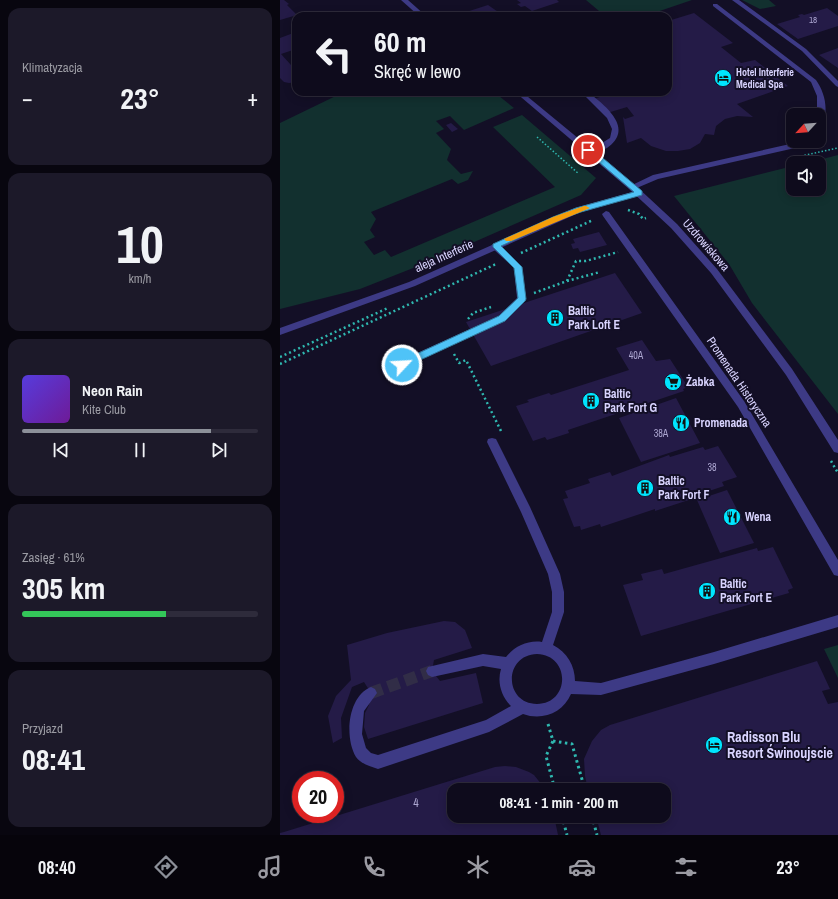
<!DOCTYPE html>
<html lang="pl">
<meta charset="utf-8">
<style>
body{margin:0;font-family:"Archivo Narrow",sans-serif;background:#1c1929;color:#f1f3f6;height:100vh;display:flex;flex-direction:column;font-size:15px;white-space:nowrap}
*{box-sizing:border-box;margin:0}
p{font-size:13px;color:#9b9ba3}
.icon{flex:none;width:22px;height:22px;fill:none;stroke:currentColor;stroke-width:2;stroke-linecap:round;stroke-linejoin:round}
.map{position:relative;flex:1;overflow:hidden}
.details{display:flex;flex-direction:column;gap:8px;padding:8px;background:#08060f;width:280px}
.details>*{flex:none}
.hud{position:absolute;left:12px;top:12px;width:380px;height:84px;border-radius:12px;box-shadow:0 2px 10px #0003,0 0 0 1px #2e2b3b;background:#0e0b1c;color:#f1f3f6;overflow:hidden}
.needle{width:26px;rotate:244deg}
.controls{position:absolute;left:506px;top:108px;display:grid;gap:8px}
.controls a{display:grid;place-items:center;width:40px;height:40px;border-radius:8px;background:#0e0b1c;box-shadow:0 2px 10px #0003,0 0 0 1px #2e2b3b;font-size:20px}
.speed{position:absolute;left:12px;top:771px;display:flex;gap:8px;font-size:20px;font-weight:700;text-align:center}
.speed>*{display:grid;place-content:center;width:52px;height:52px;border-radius:50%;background:#0e0b1c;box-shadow:0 2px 10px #0003,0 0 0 1px #2e2b3b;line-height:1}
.speed .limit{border:6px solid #d22;background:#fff;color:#111}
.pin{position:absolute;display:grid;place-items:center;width:34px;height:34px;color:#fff;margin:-17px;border:2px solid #fff;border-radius:50%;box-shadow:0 1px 4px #0007}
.me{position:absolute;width:44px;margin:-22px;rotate:65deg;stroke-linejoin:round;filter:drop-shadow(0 0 3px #0008)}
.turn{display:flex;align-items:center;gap:14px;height:84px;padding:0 16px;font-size:18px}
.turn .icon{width:52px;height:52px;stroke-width:2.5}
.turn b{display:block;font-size:28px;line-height:34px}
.big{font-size:30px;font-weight:800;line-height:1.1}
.details .widget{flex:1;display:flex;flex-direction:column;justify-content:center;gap:6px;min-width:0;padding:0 14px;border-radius:12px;background:#1c1929}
.details .dial{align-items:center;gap:0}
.dial b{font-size:52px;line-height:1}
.song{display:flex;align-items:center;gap:12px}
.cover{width:48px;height:48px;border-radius:6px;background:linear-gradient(135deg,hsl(250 70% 55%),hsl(280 70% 35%))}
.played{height:4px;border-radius:2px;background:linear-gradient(90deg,#8c9099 80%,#2e2b3b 80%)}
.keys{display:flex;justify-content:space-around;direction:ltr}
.heat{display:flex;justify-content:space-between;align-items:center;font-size:22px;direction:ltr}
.charge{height:6px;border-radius:3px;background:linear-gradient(90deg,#34c759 61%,#2e2b3b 0)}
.trip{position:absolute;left:167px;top:783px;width:224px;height:40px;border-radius:12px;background:#0e0b1c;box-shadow:0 2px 10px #0003,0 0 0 1px #2e2b3b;font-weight:800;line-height:40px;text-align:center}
.menu{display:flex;height:64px;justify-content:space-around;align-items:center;background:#06040b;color:#9b9ba3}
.menu .icon{width:28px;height:28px}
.menu .active{color:#8c9099}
.menu b{font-size:18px;color:#f1f3f6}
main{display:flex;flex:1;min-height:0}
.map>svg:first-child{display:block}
.green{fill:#12302f}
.building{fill:#241b47}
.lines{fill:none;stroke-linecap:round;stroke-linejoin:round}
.minor-tunnel{stroke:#312d47;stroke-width:12;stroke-dasharray:12 6;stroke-linecap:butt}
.path-far2{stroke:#2fb8b0;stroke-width:1.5;stroke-dasharray:1.5 2;stroke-linecap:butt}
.path-far1{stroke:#2fb8b0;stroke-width:2.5;stroke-dasharray:2 3;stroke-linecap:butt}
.path{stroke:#2fb8b0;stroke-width:3;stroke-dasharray:2.5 3.5;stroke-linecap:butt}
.service{fill:#3d3a85;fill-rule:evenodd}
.pedestrian{fill:#3d3a85;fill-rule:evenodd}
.minor{fill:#3d3a85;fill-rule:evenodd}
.tertiary{fill:#3d3a85;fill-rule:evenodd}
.route{fill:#4fc3f7;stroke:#337fa1}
.slow{fill:#f59e0b}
.labels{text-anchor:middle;stroke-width:4;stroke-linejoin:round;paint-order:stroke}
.far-number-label{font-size:9px;fill:#aca6d1}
.far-poi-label{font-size:10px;font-weight:bold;fill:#d9d4ff;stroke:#130f26;text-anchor:start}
.number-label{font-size:10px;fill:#aca6d1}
.street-label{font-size:12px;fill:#d9d4ff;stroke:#130f26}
.poi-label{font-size:12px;font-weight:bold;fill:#d9d4ff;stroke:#130f26;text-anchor:start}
.near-number-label{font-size:12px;fill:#aca6d1}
.near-poi-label{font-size:14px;font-weight:bold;fill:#d9d4ff;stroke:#130f26;text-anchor:start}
</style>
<main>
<section class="details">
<div class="widget"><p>Klimatyzacja</p>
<div class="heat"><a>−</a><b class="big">23°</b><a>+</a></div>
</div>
<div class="widget dial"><b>10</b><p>km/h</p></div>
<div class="widget">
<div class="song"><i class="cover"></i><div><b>Neon Rain</b><p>Kite Club</p></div></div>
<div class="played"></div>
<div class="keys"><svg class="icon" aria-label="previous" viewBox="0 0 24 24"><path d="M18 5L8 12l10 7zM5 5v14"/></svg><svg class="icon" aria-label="pause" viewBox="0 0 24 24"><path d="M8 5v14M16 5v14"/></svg><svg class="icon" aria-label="next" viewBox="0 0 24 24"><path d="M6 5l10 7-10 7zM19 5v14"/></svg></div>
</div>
<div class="widget"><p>Zasięg · 61%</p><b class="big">305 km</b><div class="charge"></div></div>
<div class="widget"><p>Przyjazd</p><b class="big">08:41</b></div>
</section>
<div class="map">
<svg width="558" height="835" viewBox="0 0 558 835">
<rect width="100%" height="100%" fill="#130f26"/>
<g class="green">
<path d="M306,0H412L365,16H325Z"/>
<path d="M462,0H489L496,6L480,9Z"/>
<path d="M64,92H214L234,108L184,130L170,116L156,121L164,129L156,133L171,149L167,160L181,174L193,171L188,180L178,184L172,179L91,212L96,219L90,230L95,237L84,242L94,255L105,250L111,257L275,187L213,127L242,115L316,178L301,195L151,261L80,289L0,309V123Z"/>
<path d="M558,155V414L472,303L449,264L394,196L513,166V189H539V163H527Z"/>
<path d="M558,645V678L544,649Z"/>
</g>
<g class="building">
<path d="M0,0H4L9,4L7,5L17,15L0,20Z"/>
<path d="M237,0H277L279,2L252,11L245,6L241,7L237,4L241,3Z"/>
<path d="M208,5L224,16H182L180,14Z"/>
<path d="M547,8L558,16V26L518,39L497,24L520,17L518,15L522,14L524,15Z"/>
<path d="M294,11L301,16H282Z"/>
<path d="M414,13L453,43L441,47L461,63L475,60L508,86L457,104L473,117L457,116L445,119L436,126L434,135L425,134L420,143L410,149L398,151H386L371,146L361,138L347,143L343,117L345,119L354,116L347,107L324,114L310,100L333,93L332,92H388V21Z"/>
<path d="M16,32V49L1,54L11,65L16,64V82L9,83L4,82L0,78V38Z"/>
<path d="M558,48V68L539,55Z"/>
<path d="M171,123L178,129L172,132L166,125Z"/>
<path d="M319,232L327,245L300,252L298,248L293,249L291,244L295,243L293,239Z"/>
<path d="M335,273L362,313L211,366L186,322Z"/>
<path d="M362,340L376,361L390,359L408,387L403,389L404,391L288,430L289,433L267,440L265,437L253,441L236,406L249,402L247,400L269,393L271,395L349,370L336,348Z"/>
<path d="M396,398L420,443L361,462L339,418Z"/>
<path d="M438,446L457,477L442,482L444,486L411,497L412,499L375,511V509L321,527L320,524L301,530L300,526L294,527L283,499L288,498L285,491L310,483L308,479L330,472L332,476L389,455L390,457L423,447L425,450Z"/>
<path d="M447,490L474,543L440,553L417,500Z"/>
<path d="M493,547L513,588L508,590L509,593L361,636L343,585L363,580L361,574L382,569L384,574L477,548L478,551Z"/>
<path d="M164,621L175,622L185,630L192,648L154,660L152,671L160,681L196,673L203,703L88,739L84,727L85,713L89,705L91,693L84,682L72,687L61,718L62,738L53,743L48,716L56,696L71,680L67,645L107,633Z"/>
<path d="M537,661L550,689L542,691L548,704L558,702V835H321L316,816H384V790H308L305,776L304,759L312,741L321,730L330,725Z"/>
<path d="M225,766L236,767L249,772L254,775L266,790H174V816H274L278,835H0V833L4,832L215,767Z"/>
</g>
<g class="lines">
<path class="minor-tunnel" d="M91,693L152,671"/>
<g class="path-far2">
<path d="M257,137L299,174"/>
<path d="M521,156L558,148"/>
</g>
<g class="path-far1">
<path d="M348,210L359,214L363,219L366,218"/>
<path d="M241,253L313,220"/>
<path d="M287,281L296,261H306L338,252"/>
<path d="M254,293L287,281L320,272"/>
<path d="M188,319L193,313L211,307"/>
<path d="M174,354L179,363L186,360L221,431"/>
<path d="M0,357L108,308"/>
<path d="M0,364L216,264"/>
<path d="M551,461L558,473"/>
</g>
<g class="path">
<path d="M268,724L273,741L266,756L275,790"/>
<path d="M273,741L292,744L305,790"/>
<path d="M282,816L287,835"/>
<path d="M312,816L317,835"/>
</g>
<g class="service">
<path d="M452,0H459L526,49L558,81V87L556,86L522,51Z"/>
<path d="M433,4H437L536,80C545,93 549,110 542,125H539V115H537V96L531,82L433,6Z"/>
<path d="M301,92H308C326,106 355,129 327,148C321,151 315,156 309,155V151L330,138L332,129L327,118Z"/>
<path d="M516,141H525L515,148L378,179L352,190L348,187L373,175L510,144Z"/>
<path d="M215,243L218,244L242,267L246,299L245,301L225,320L110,374H104L102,371L104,368L219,316L237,298L234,268L212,248L211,246Z"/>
</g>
<path class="pedestrian" d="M326,211L329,212L464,401L558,560V576L554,575L458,407L323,216L322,214Z"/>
<g class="minor">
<path d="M359,190L363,193L362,195L301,212L135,286L0,335V328L129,282L295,208Z"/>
<path d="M212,438L216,439L250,507L280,574L284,592V612L273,645C287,652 295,666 295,681L321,683L434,652L558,615V627L434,664L321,695L291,694C283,713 262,721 243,714L209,732L98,769C90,766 81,764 76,757C64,737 68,696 91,687L95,689L97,693L84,711L82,734L86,748L91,753L98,755L206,720L231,706C221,696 217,682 221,669L203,666L152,677L148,675L146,671L148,667L203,654L226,657C235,646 248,640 262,642L272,612V592L268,574L241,512L207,442L208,439ZM257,654C291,655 290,704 257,704C224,704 223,655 257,654Z"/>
</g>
<g class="tertiary">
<path d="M121,0H128L146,16H139Z"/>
<path d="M235,92H242L355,185L397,224L437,269L512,369L558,440V453L554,452L506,375L431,273L391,228L349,189Z"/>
</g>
</g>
<path class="route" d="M306,148H311L362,191V195L301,212L278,220L221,246L242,267L246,299L245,301L225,321L125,367H119L117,365L119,362L219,316L238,298L234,268L213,247V244L273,217L296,208L354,192L306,151Z"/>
<path class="slow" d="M304,206H306L310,208L231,241H226L224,239L273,217Z"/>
<defs>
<symbol id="hotel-disc" viewBox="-11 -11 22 22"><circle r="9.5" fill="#00e5ff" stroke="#130f26"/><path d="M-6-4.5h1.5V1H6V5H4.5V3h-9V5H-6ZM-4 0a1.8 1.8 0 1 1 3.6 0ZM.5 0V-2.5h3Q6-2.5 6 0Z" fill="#111"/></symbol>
<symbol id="building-disc" viewBox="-11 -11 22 22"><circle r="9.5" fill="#00e5ff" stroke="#130f26"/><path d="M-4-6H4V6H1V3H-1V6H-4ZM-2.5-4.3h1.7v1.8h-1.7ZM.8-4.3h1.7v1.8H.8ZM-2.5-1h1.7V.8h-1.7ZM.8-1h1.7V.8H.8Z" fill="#111"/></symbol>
<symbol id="supermarket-disc" viewBox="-11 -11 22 22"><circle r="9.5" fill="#00e5ff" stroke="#130f26"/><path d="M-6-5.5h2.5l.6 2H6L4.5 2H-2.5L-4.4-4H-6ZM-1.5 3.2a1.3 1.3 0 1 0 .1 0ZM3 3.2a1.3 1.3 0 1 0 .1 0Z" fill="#111"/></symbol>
<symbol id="restaurant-disc" viewBox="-11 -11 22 22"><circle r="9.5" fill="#00e5ff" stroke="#130f26"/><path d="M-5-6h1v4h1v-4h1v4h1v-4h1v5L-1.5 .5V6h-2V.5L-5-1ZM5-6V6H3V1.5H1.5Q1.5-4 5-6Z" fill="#111"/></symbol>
</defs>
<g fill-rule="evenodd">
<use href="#hotel-disc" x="433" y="68" width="20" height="20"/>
<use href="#building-disc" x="265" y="308" width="20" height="20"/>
<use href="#supermarket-disc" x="383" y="372" width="20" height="20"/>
<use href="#building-disc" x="301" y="391" width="20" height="20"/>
<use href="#restaurant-disc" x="391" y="413" width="20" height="20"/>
<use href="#building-disc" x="355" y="478" width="20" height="20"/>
<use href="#restaurant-disc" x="442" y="507" width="20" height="20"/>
<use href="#building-disc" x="417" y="581" width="20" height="20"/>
<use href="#hotel-disc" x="424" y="735" width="20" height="20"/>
</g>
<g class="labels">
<g class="far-number-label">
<text x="533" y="23">18</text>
</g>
<g class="far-poi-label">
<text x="456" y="76">Hotel Interferie<tspan x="456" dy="12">Medical Spa</tspan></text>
</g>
<g class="number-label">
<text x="356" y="359">40A</text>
<text x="381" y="437">38A</text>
<text x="432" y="471">38</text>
</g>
<g class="street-label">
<text transform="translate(426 245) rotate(49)" y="4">Uzdrowiskowa</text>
<text transform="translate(164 256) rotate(-24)" y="4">aleja Interferie</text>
<text transform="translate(459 382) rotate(56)" y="4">Promenada Historyczna</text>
</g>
<g class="poi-label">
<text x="288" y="315">Baltic<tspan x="288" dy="14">Park Loft E</tspan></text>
<text x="406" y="386">Żabka</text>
<text x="324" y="398">Baltic<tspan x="324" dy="14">Park Fort G</tspan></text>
<text x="414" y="427">Promenada</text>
<text x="378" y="485">Baltic<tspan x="378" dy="14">Park Fort F</tspan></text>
<text x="465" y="521">Wena</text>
<text x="440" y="588">Baltic<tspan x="440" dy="14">Park Fort E</tspan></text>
</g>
<g class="near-number-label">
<text x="136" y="807">4</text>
</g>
<g class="near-poi-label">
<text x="447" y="742">Radisson Blu<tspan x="447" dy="16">Resort Świnoujscie</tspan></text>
</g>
</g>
</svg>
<div class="controls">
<a><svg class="needle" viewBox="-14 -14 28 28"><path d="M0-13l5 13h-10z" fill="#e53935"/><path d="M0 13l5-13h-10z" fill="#9b9ba3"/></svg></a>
<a><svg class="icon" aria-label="sound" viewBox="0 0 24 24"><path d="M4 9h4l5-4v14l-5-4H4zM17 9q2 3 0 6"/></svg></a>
</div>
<div class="speed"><div class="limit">20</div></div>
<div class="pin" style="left:308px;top:150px;background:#d93025"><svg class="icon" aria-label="arrive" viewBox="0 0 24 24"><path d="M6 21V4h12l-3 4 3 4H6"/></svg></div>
<svg class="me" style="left:122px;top:365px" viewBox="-20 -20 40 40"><circle r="17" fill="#4fc3f7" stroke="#fff" stroke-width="3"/><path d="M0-11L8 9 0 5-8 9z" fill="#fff"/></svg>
<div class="trip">08:41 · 1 min · 200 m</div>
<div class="hud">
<div class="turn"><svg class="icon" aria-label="left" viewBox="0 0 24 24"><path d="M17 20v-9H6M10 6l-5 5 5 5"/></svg><div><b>60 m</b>Skręć w lewo</div></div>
</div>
</div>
</main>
<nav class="menu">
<b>08:40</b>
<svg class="icon active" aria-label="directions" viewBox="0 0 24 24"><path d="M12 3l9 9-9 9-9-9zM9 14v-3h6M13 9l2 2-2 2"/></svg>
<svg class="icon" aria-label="music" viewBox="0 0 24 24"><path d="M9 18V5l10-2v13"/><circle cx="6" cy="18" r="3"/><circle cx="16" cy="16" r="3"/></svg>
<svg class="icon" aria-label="phone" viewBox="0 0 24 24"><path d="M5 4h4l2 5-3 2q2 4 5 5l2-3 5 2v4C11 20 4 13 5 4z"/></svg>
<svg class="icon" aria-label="climate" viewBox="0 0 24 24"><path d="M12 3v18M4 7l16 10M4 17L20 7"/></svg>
<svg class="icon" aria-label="car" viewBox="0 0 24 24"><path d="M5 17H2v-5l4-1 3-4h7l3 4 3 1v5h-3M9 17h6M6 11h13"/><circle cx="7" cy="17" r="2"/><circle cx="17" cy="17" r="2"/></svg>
<svg class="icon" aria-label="filters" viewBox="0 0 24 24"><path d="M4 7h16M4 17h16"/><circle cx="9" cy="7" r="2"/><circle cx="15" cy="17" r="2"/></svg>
<b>23°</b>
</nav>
